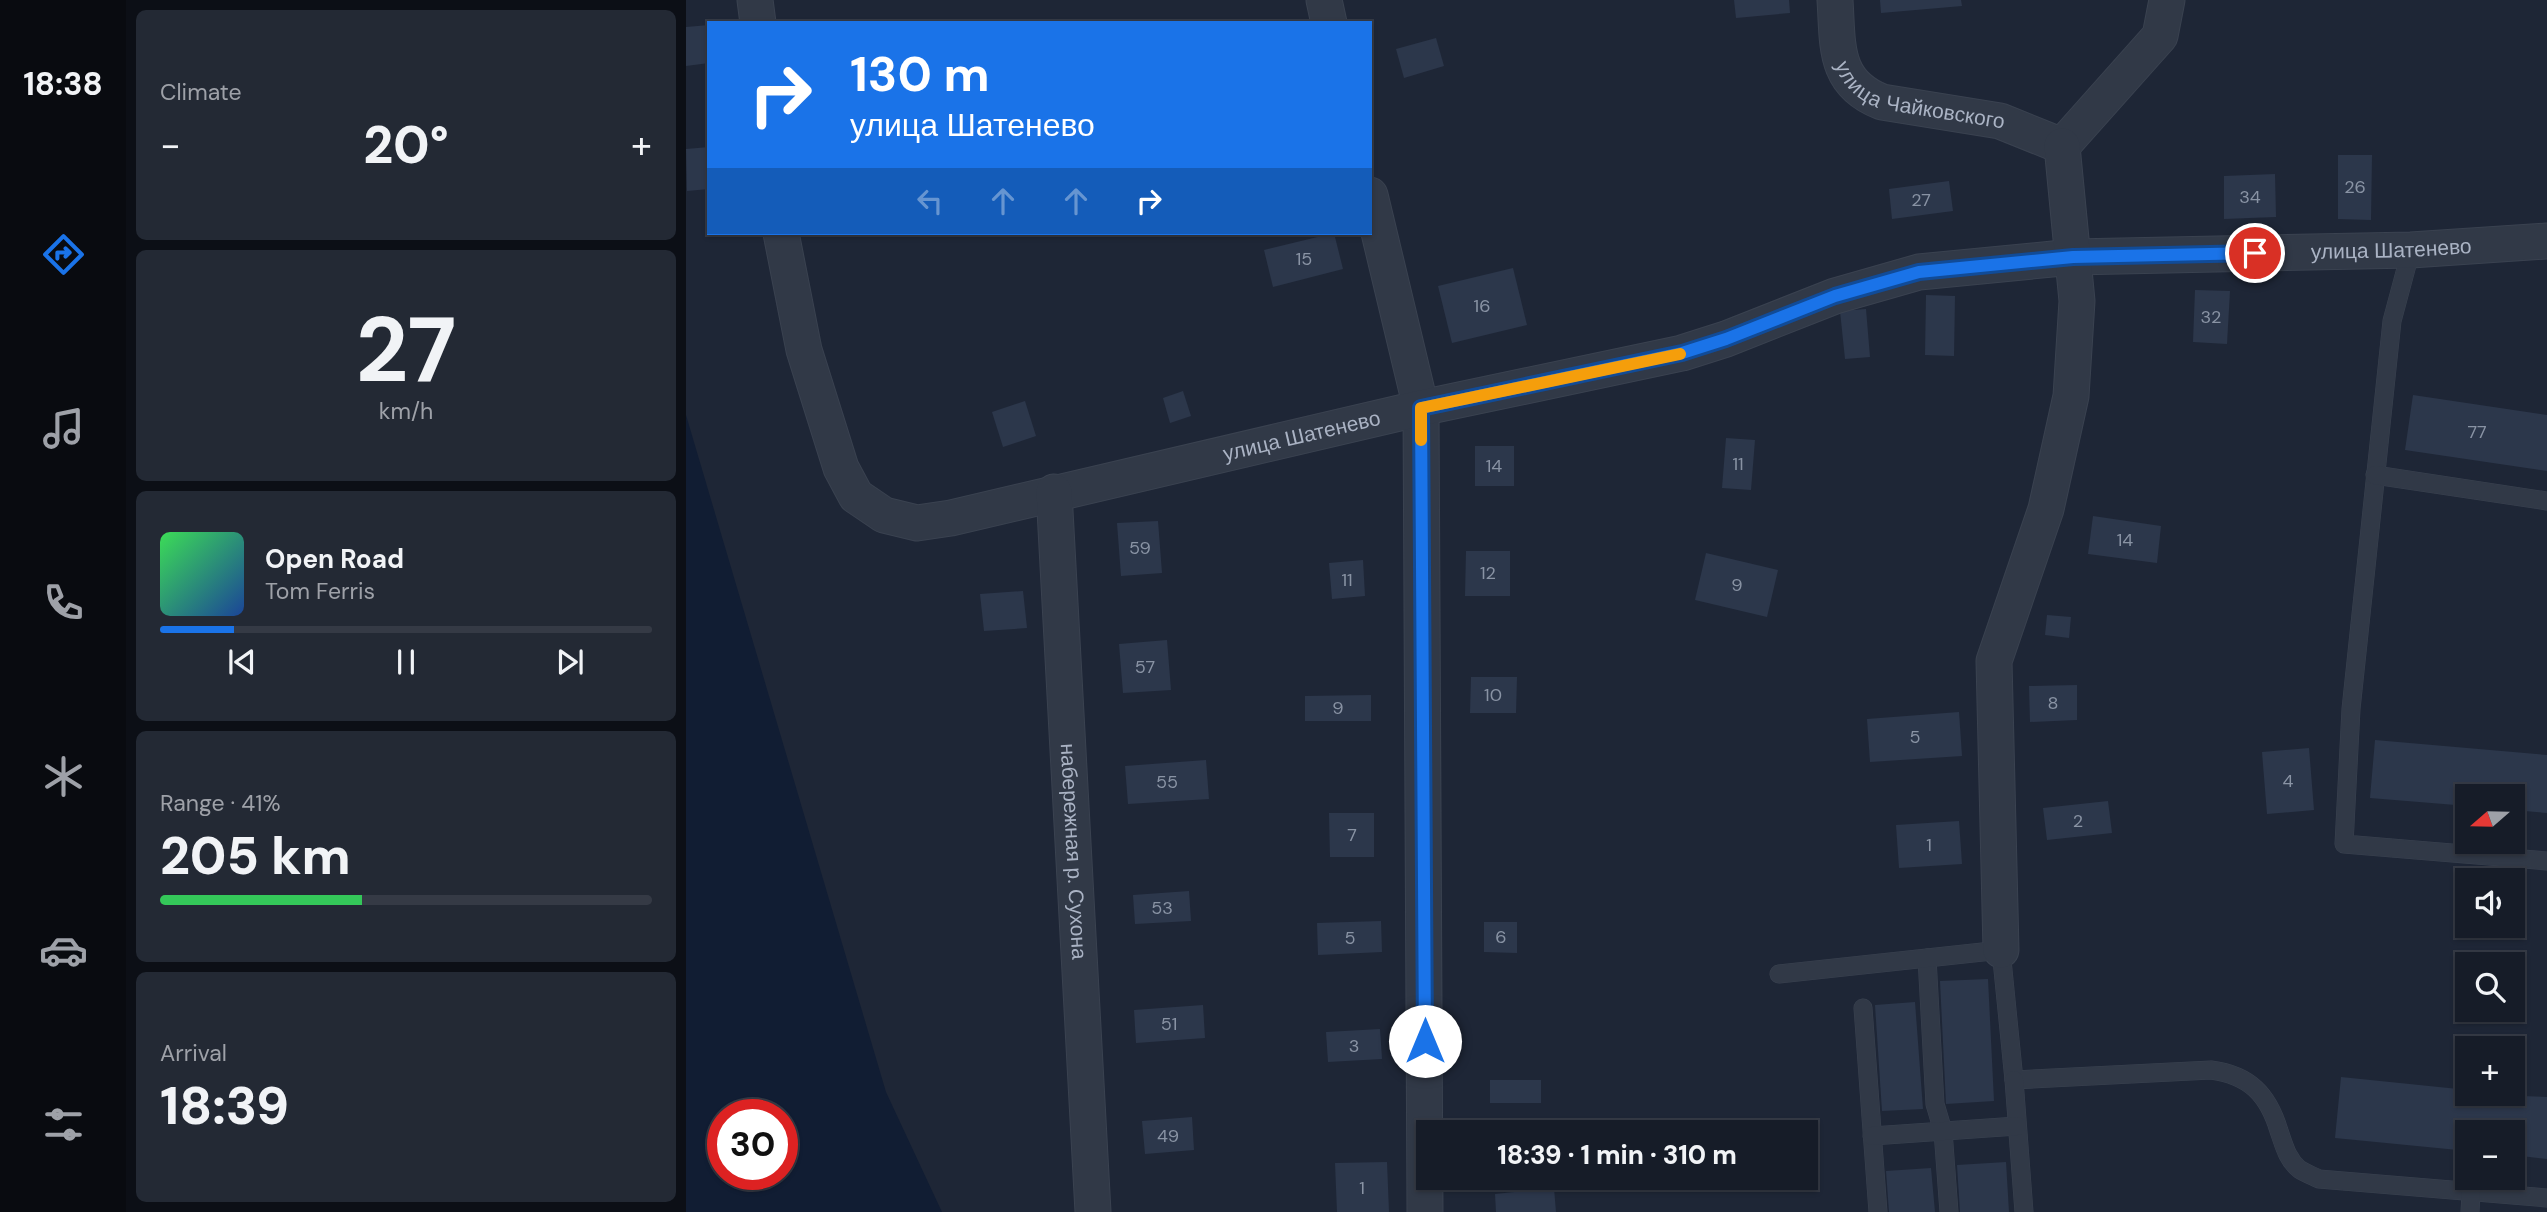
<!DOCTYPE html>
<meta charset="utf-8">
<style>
body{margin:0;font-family:"DM Sans",sans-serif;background:#232934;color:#f1f3f6;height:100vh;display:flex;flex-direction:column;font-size:26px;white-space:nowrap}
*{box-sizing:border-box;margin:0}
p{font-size:23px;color:#9ea1a8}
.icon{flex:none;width:38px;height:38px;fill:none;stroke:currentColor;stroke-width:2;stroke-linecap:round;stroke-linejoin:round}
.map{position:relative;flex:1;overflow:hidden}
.details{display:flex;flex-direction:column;gap:10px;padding:10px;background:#0c0f16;width:560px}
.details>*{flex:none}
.top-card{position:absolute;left:21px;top:21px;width:665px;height:214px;border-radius:0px;box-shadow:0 2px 5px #0004,0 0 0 2px #353a45;background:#1a73e8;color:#fff;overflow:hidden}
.needle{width:46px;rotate:250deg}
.controls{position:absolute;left:1769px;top:784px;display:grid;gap:14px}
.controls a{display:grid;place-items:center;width:70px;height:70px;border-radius:0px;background:#161c28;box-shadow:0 2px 5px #0004,0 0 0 2px #353a45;font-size:35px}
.speed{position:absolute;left:21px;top:1099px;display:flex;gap:14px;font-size:35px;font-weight:700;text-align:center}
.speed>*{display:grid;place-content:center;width:91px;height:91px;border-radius:50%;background:#161c28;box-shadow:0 2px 5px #0004,0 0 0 2px #353a45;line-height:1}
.speed .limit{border:10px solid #d22;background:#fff;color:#111}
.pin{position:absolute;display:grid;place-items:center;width:60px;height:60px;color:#fff;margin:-30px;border:4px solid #fff;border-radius:50%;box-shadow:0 2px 7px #0007}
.me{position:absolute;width:77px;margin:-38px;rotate:0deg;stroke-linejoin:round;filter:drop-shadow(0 0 5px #0008)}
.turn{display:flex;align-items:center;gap:24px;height:147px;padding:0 28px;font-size:32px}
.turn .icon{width:91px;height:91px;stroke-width:2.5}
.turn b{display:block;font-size:49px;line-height:60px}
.lanes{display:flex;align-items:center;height:66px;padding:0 28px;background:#0003;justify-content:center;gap:35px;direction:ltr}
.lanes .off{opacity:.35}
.big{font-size:52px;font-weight:800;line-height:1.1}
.details .widget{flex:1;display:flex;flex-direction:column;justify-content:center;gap:10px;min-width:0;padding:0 24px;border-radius:10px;background:#232934}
.details .dial{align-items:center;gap:0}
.dial b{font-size:91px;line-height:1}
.song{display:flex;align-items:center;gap:21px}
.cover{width:84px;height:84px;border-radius:10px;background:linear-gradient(135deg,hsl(130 70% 55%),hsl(220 70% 35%))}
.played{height:7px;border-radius:4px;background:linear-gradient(90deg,#1a73e8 15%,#353a45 15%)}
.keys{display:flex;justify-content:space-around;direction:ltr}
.heat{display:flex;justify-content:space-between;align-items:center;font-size:38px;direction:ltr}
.charge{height:10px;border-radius:5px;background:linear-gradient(90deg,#34c759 41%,#353a45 0)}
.trip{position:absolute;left:730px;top:1120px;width:402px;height:70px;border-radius:0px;background:#161c28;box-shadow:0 2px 5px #0004,0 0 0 2px #353a45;font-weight:800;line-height:70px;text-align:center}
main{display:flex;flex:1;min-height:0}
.tab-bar{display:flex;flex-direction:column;width:126px;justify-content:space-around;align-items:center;background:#090b10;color:#9ea1a8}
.tab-bar .icon{width:49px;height:49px}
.tab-bar .current{color:#1a73e8}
.tab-bar b{font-size:32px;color:#f1f3f6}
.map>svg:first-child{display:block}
.water{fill:#111d33;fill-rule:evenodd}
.building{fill:#2c374b}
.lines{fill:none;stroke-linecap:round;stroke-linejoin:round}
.lane-casing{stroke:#3a4250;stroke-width:19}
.street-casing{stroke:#3a4250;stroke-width:37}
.lane{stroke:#313947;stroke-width:18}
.street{stroke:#313947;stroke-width:35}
.route-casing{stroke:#114b97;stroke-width:18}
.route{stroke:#1a73e8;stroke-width:12}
.slow{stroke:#f59e0b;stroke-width:12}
.labels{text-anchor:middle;stroke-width:7;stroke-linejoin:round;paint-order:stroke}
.number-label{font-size:18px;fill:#8993a4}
.street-label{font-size:21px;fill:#aab3c4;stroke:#171e2b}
</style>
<main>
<nav class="tab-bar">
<b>18:38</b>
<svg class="icon current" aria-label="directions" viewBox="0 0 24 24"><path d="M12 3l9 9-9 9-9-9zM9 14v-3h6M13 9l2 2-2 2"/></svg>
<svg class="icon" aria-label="music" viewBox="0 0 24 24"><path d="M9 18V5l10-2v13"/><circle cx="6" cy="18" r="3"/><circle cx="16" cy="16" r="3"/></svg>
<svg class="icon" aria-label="phone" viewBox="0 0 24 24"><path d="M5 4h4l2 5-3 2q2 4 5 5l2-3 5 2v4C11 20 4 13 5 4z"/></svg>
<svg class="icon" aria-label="climate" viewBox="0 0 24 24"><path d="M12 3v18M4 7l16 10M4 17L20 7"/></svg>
<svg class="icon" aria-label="car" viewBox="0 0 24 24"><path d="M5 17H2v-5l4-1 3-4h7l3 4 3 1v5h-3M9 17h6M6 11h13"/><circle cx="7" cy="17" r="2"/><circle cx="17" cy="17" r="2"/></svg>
<svg class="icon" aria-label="filters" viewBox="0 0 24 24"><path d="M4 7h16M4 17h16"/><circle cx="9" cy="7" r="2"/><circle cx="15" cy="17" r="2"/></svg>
</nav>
<section class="details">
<div class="widget"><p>Climate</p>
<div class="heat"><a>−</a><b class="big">20°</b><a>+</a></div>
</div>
<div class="widget dial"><b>27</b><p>km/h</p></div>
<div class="widget">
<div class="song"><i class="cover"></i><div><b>Open Road</b><p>Tom Ferris</p></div></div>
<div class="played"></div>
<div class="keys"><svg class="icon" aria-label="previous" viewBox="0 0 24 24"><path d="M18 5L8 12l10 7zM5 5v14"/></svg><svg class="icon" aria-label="pause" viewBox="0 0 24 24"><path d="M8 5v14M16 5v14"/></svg><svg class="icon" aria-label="next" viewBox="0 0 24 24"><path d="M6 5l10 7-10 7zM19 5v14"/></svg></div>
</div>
<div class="widget"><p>Range · 41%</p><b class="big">205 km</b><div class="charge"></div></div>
<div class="widget"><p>Arrival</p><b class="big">18:39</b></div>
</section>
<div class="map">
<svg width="1861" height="1212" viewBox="0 0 1861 1212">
<rect width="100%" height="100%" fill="#1e2636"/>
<path class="water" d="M0,415L200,1092L256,1212H0ZM37,1115H96V1174H37Z"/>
<g class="building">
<path d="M1048,0H1103L1104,13L1050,18Z"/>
<path d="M1194,0H1275L1276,6L1195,13Z"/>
<path d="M23,25V63L0,66V27Z"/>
<path d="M750,38L758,66L718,78L710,49Z"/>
<path d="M23,147V189L1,191L0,149Z"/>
<path d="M1652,155H1686L1685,220L1652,219Z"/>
<path d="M1589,174L1590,217L1538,219V176Z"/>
<path d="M1263,181L1267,211L1206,219L1203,189Z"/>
<path d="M648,233L657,269L587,287L578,250Z"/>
<path d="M827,268L841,325L766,343L752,286Z"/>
<path d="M1509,290L1544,291L1541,344L1507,342Z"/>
<path d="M1240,295L1269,296L1268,356L1239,355Z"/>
<path d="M1180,309L1184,357L1159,359L1154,311Z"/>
<path d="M497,391L505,416L484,423L477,398Z"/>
<path d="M1727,395L1861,415V471L1719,450Z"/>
<path d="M339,401L350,436L317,447L306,412Z"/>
<path d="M1040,438L1069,440L1065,490L1036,488Z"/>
<rect x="789" y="446" width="39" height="40"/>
<path d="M1407,516L1475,526L1471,563L1402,554Z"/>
<path d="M472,521L476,573L435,576L431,523Z"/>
<path d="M780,551H824V596H779Z"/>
<path d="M1020,553L1092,570L1081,617L1009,600Z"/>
<path d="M677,560L679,596L646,599L643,563Z"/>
<path d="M337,591L341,628L298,631L294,594Z"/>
<path d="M1361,615L1385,617L1383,638L1359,635Z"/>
<path d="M481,640L485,690L437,693L433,644Z"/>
<path d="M785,677H831L830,713H784Z"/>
<path d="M1391,685V720L1344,722L1343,686Z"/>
<path d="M685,695V721H619V696Z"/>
<path d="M1273,712L1276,756L1184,762L1181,719Z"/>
<path d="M1689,740L1861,755V813L1827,810V796H1782V806L1684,798Z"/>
<path d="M1623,748L1628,810L1581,814L1576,752Z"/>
<path d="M520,760L523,799L442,804L439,766Z"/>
<path d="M1422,801L1426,833L1361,840L1357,808Z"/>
<path d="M643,813H688V857H644Z"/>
<path d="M1273,821L1276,864L1213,868L1210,825Z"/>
<path d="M503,891L505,921L449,924L447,895Z"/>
<path d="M695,921L696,952L632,955L631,923Z"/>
<path d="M798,922H831V953L798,952Z"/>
<path d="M1302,979L1308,1101L1260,1104L1254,981Z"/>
<path d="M1229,1002L1237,1109L1196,1111L1189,1005Z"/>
<path d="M517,1005L519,1038L450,1043L448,1010Z"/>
<path d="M694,1029L696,1059L642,1062L640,1032Z"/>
<path d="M1655,1077L1782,1090V1094L1861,1097V1159L1827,1155V1132H1782V1151L1649,1138Z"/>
<rect x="804" y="1080" width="51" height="23"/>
<path d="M506,1117L508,1150L459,1154L456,1121Z"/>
<path d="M701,1162L703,1212H651L649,1163Z"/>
<path d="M1320,1162L1323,1212H1274L1271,1165Z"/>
<path d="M1245,1168L1249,1212H1203L1200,1171Z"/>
<path d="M868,1188L870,1212H810L809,1194Z"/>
</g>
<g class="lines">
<defs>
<g id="lane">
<path d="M1725,250L1706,321L1665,709L1658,844L1861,861"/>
<path d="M1689,475L1861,501"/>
<path d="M1241,958L1249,1104L1257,1131L1263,1212"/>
<path d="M1093,974L1315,950L1328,1080L1525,1070C1563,1075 1582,1094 1593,1131C1598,1145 1601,1159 1613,1169C1619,1173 1627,1176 1633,1179L1861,1198"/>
<path d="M1177,1008L1192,1212"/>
<path d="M1328,1080L1338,1212"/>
<path d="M1186,1136L1331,1126"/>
<path d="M1784,1212L1785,1192"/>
</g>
<g id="street">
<path d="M69,0L72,23"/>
<path d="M638,0L643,23"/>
<path id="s1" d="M1149,0C1152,45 1147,83 1196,102L1314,121L1376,146"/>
<path d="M1376,146L1474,36L1481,0"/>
<path d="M684,195L735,408L739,1212"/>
<path id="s2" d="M95,233L118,350L155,468L170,496L198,515L231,523L265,518L735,408L996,353L1040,339L1149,296L1233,272L1387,257L1725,250L1861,241"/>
<path id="s3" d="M368,492L407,1212"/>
<path d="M1315,950L1308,661L1360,509L1385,396L1391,301L1376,146"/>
</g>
</defs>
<use href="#lane" class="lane-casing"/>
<use href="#street" class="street-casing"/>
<use href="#lane" class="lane"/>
<use href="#street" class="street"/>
</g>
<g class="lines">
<defs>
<path id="route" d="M739,1041L735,408L996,353L1040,339L1149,296L1233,272L1387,257L1569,253"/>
</defs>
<use href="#route" class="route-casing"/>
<use href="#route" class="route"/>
<path class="slow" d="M735,440V408L994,354"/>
</g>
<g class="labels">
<g class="number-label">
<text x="1669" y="193">26</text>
<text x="1564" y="203">34</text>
<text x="1235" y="206">27</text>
<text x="618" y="265">15</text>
<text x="796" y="312">16</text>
<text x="1525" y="323">32</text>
<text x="1791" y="438">77</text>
<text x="1052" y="470">11</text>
<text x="808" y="472">14</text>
<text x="1439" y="546">14</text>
<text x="454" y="554">59</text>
<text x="802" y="579">12</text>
<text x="661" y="586">11</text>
<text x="1051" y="591">9</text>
<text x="459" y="673">57</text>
<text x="807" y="701">10</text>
<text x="1367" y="709">8</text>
<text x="652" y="714">9</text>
<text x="1229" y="743">5</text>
<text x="1602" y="787">4</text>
<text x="481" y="788">55</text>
<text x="1392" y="827">2</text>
<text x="666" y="841">7</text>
<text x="1243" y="851">1</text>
<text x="476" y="914">53</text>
<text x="815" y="943">6</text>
<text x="664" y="944">5</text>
<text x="483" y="1030">51</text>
<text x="668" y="1052">3</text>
<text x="482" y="1142">49</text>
<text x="676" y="1194">1</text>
</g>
<g class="street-label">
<text dy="7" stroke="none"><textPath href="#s1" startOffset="154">улица Чайковского</textPath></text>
<text dy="7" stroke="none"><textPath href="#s2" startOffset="1850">улица Шатенево</textPath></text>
<text dy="7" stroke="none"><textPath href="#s2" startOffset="737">улица Шатенево</textPath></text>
<text dy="7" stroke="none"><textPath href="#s3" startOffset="360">набережная р. Сухона</textPath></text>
</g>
</g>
</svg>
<div class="controls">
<a><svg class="needle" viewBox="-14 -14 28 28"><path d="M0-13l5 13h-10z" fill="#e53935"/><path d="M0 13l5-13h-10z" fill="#9ea1a8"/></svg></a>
<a><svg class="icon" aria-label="sound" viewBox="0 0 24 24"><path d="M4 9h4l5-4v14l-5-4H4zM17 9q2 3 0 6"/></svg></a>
<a><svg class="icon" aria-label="search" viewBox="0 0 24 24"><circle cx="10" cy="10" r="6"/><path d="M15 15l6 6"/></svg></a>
<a>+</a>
<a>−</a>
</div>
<div class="speed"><div class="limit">30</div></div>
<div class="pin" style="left:1569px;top:253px;background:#d93025"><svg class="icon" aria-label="arrive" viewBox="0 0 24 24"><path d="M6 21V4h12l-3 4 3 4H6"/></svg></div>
<svg class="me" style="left:739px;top:1041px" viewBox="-20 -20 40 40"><circle r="19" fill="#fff"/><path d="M0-13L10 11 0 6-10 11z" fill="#1a73e8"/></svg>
<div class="trip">18:39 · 1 min · 310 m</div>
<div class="top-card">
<div class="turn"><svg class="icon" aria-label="right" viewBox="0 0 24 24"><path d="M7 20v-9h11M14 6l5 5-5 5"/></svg><div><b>130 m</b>улица Шатенево</div></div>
<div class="lanes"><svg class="icon off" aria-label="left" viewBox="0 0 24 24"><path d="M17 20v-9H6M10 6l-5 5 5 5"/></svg><svg class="icon off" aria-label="ahead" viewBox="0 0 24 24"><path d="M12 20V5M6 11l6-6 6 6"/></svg><svg class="icon off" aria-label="ahead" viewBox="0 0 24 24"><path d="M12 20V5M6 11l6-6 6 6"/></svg><svg class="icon" aria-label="right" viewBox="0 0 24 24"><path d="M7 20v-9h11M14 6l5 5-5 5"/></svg></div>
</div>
</div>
</main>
